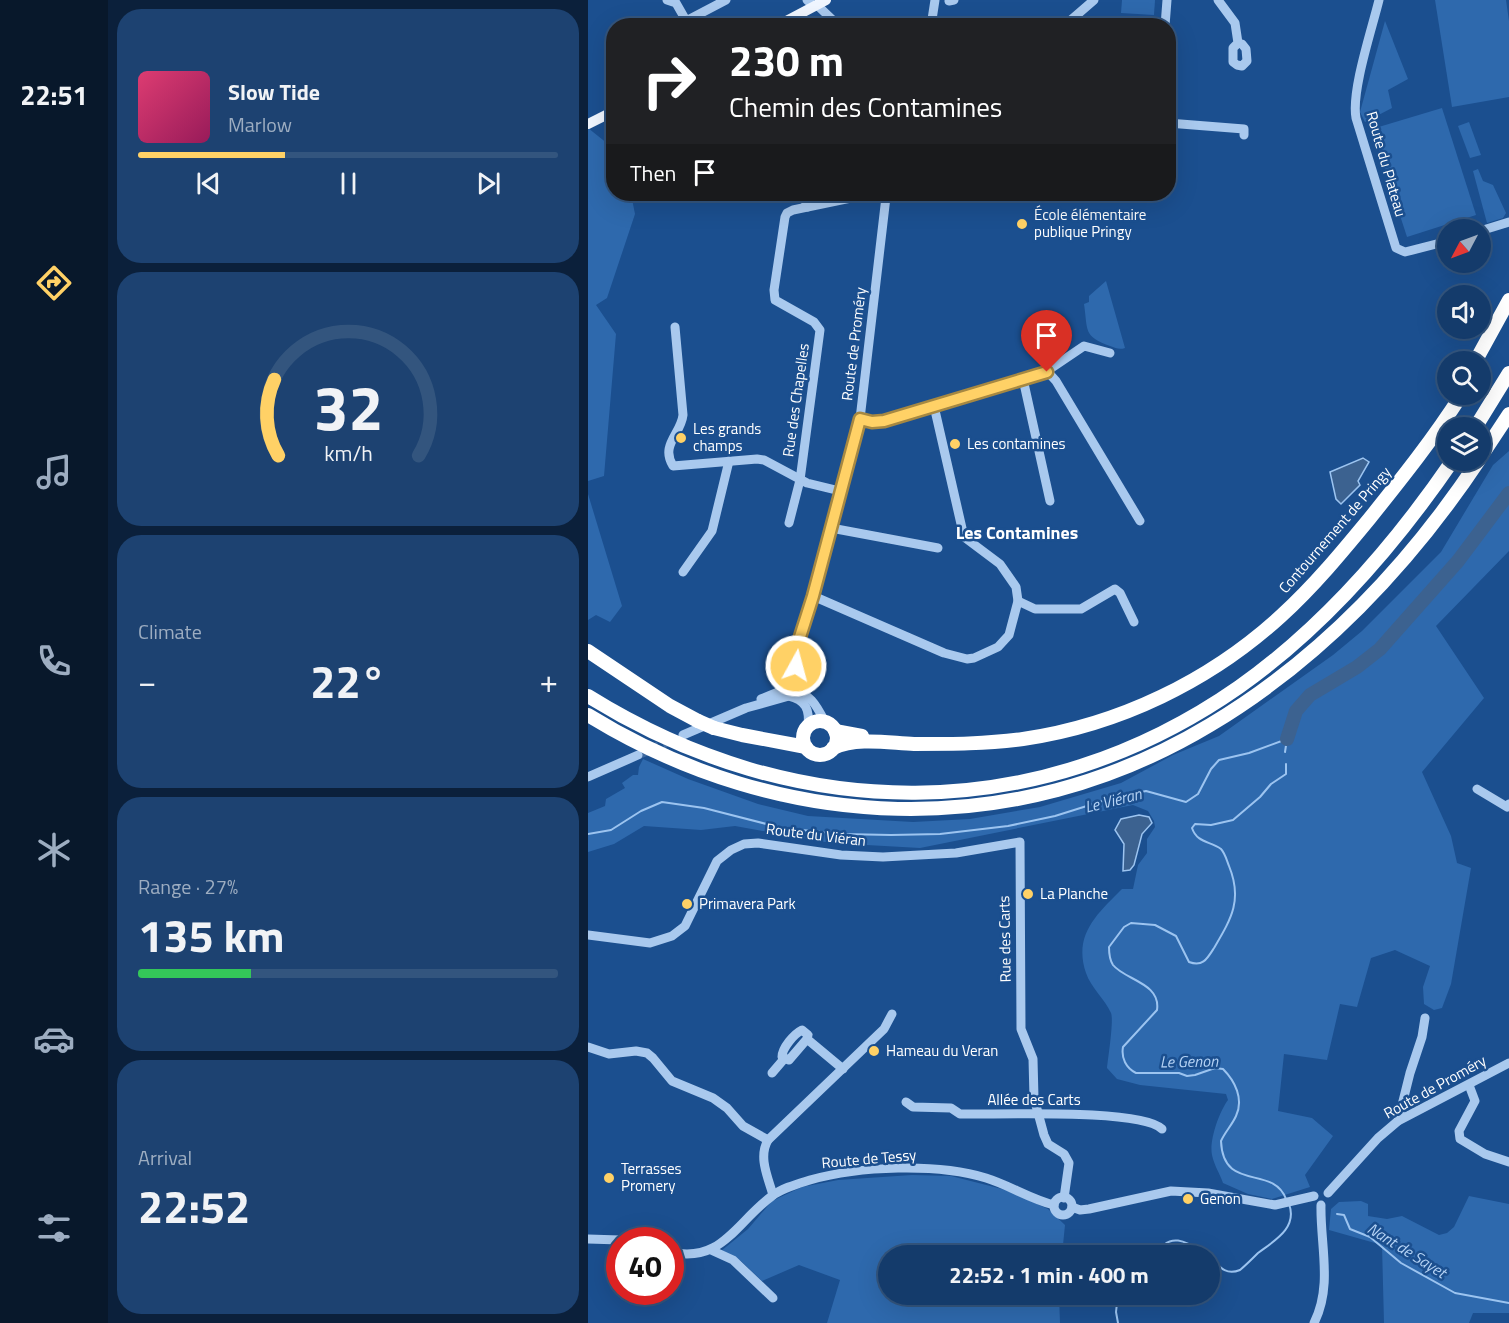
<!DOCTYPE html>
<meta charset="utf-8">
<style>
body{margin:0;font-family:"Titillium Web",sans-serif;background:#1d4271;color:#f1f3f6;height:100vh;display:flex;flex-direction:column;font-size:22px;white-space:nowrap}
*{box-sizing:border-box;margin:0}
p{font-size:20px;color:#9dadc1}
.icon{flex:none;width:33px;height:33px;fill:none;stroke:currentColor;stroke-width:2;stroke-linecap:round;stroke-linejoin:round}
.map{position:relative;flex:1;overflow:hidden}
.side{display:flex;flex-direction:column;gap:9px;padding:9px;background:#0b203b;width:480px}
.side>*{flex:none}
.top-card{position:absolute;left:18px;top:18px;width:570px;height:183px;border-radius:24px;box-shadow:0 6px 24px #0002,0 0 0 2px #33557e;background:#202124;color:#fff;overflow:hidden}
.needle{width:39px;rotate:229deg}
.buttons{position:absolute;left:849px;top:219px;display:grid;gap:12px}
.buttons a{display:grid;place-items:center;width:54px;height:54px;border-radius:50%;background:#143b6b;box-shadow:0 6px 24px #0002,0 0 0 2px #33557e;font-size:30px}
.speed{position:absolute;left:18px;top:1227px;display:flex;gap:12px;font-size:30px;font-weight:700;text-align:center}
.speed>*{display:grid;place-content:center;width:78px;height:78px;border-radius:50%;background:#143b6b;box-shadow:0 6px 24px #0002,0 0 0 2px #33557e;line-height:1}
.speed .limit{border:9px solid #d22;background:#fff;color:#111}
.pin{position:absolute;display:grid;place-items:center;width:51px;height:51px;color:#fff;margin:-62px -26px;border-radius:50% 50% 50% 0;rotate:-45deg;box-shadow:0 0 6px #0007}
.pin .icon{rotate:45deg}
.me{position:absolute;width:66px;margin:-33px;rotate:7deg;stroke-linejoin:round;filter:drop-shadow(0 0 4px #0008)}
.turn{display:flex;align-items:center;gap:21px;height:126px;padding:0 24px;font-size:27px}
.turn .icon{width:78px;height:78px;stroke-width:2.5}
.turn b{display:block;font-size:42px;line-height:51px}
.then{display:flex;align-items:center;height:57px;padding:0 24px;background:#0003;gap:12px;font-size:22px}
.big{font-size:45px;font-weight:700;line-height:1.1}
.side .widget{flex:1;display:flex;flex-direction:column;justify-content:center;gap:9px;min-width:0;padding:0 21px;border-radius:24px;background:#1d4271}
.side .dial{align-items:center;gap:0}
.dial svg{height:156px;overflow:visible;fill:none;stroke:#33557e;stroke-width:7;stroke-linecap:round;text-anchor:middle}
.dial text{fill:#f1f3f6;stroke:none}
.song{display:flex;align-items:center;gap:18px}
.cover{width:72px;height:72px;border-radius:9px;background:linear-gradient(135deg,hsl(340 70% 55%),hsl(330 70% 35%))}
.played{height:6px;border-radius:3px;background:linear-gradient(90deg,#ffd166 35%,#33557e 35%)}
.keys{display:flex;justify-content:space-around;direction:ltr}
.heat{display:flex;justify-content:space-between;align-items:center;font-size:33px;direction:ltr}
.charge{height:9px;border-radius:4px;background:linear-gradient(90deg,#34c759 27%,#33557e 0)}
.trip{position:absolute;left:290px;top:1245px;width:342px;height:60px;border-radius:30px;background:#143b6b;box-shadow:0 6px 24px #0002,0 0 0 2px #33557e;font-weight:700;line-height:60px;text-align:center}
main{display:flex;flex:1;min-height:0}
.dock{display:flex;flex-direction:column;width:108px;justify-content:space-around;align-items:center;background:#08182b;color:#9dadc1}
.dock .icon{width:42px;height:42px}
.dock .on{color:#ffd166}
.dock b{font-size:27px;color:#f1f3f6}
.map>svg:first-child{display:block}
.green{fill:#2e69ad}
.water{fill:#3c6290;stroke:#9cc4f0;stroke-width:1.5}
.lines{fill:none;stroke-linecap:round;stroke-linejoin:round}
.stream{stroke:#9cc4f0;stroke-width:2}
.river{stroke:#3c6290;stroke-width:14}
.minor-tunnel{stroke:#3d69a0;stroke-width:9;stroke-dasharray:9 4.5;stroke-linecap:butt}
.minor{stroke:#a9c9ee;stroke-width:9}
.major{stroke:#f0f6ff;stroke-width:10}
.highway{stroke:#fff;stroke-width:14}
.highway-bridge{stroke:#fff;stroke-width:14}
.route-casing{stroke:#a68842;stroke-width:15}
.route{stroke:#ffd166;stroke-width:10}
.poi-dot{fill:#ffd166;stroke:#1b4f8f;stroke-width:2}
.labels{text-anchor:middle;stroke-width:5;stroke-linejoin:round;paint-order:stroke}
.street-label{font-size:15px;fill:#fff;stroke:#1b4f8f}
.poi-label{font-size:15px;fill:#fff;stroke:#1b4f8f;text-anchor:start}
.water-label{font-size:16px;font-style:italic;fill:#b5d3f5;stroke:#1b4f8f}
.quarter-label{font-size:18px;font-weight:bold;fill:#fff;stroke:#1b4f8f}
</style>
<main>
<nav class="dock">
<b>22:51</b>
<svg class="icon on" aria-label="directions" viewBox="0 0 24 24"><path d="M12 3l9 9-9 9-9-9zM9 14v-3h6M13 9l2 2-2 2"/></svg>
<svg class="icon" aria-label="music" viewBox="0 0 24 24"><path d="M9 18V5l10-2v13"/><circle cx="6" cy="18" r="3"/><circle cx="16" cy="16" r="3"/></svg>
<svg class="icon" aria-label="phone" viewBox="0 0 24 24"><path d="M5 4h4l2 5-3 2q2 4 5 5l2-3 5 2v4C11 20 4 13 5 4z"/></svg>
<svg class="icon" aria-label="climate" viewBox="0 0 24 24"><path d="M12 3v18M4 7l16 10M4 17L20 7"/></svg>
<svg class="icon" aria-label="car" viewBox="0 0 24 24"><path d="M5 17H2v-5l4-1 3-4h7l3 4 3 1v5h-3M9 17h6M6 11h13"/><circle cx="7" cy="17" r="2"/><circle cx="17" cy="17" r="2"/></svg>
<svg class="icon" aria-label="filters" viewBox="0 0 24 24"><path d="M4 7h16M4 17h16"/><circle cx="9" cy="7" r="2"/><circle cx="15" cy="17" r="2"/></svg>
</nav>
<section class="side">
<div class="widget">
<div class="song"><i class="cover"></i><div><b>Slow Tide</b><p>Marlow</p></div></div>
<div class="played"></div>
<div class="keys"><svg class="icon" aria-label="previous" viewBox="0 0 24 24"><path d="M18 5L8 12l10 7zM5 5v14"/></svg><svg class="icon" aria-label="pause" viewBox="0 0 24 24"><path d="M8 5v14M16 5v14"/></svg><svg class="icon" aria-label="next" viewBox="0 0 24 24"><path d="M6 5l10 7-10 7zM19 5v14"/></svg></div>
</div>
<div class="widget dial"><svg viewBox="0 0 100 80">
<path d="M14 69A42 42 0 1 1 86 69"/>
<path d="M14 69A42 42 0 0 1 12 30" stroke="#ffd166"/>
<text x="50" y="56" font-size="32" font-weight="700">32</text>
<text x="50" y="72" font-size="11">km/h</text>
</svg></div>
<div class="widget"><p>Climate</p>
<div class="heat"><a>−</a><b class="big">22°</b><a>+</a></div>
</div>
<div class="widget"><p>Range · 27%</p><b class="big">135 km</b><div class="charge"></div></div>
<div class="widget"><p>Arrival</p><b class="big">22:52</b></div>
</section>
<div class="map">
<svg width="921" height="1323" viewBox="0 0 921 1323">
<rect width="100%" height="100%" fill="#1b4f8f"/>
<g class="green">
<path d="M534,0H567L566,15L533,13Z"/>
<path d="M847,0H918L921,21V97L864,107Z"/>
<path d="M797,21L820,79L800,90L804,108L777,122L772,112Z"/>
<path d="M854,108L888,215L819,237L784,129Z"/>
<path d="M881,122L893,155L882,158L870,126Z"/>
<path d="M0,128L25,148L26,194H43L47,214L19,298L8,305L28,334L16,476L0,481Z"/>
<path d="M890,169L895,181L905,185L918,213L915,218L899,223L885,171Z"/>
<path d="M518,281L537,348C531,350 528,348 522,346C495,336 500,331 496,304L501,302V296Z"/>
<path d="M921,451V551L848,626L896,698L834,772L863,836L869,863L883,868L863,984L854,1008L846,1010L836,1004L835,987L842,966L807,950L783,958L769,1007L752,1004L739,1060L696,1054L690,1111L724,1118L745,1136L717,1175L722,1187L684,1199L660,1194L635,1183C632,1174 626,1165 624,1155C621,1141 631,1112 640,1100L638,1094L552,1085L529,1079L519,1068C520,1058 526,1020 523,1013C517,999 503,988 498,973C485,935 509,914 534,889H545L550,865L559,853V839L567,827L566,821L560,811L545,805L332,848L243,843L147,826L113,830L56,826L26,844L0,852V813L17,806L18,799L37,788L34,783L45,775H50L51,767L55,759L100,779L170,804L220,816L325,822L382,819L452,807L533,783L585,755L631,736L745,655L774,631L853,552L905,465Z"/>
<path d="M0,494L34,606L22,622L8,615L0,620Z"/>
<path d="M324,1175L363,1176L418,1190L460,1209L477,1225L474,1255L300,1256V1294L471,1295L472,1323H239L252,1280L211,1265L174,1281L153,1261L133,1251L160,1229L184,1201L214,1187L250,1180Z"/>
<path d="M881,1196L921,1204V1313H885L881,1323H796L794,1245L741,1230L743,1209L751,1202L773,1201L780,1204V1216L799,1219L814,1216L851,1235L859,1233L866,1227Z"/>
</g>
<g class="water">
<path d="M775,458L781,462L770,481L772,485L753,504L748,499L742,472Z"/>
<path d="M551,815L561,817L564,823L554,834L546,865L542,870L535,871L536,844L527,830L533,819Z"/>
</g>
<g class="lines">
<g class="stream">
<path d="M697,752L699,739"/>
<path d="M698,764V774L683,784L672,797L645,820L623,825L607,824L604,828C609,843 622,841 633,849C637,853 639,861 641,866C655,900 643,919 626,948C619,959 615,967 601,962L588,936L567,925L543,923L536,927L521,947C521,953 521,959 525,965C537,980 573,983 569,1010L535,1047C533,1058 538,1068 548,1073H591L599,1076L607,1075L627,1068L635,1069C647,1081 656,1099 648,1116C644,1125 637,1132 633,1141C635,1193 685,1164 698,1199"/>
<path d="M0,834L23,830L53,811L74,802L116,808L194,828L254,834L303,835L352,834L420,826L467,816L521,799L558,791L598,802L610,794L623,769L631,760L661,753L699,739"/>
<path d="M749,1214L756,1215L762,1229L782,1237L813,1263L867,1293L921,1303"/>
<path d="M568,1256C581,1228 602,1244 620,1255"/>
<path d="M621,1256C631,1266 637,1276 652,1270C658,1265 664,1259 670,1253C686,1241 710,1228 701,1204"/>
<path d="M530,1323L528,1312L530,1294"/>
</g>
<path class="river" d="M699,739L708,711L722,695L769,667L792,649L870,561L921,493"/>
<path class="minor-tunnel" d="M50,755L86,739"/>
<g class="minor">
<path d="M79,0L88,3L100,24"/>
<path d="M219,0L226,6"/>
<path d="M630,0L647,23L650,43L645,48V62L649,65L654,66L659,61L658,49L654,44L650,43"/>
<path d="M791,0C784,29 763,91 768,118L808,248L817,252L860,241"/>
<path d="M361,1L366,0"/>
<path d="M229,5L251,26"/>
<path d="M98,21L138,0"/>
<path d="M343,26L347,0"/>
<path d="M476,26L506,0"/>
<path d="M577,26L579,0"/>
<path d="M580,123L656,129V135"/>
<path d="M214,194L220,207"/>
<path d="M293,194L300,197L306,194"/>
<path d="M892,231L921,222"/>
<path d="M87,327L95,415C93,434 72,445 85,466L169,459L176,460L219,483L252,491"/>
<path d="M459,371L496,346L522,353"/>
<path d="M435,379L462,501"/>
<path d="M272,419L284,422L296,421L459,371L468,381L552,521"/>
<path d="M201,523L212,480L232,330L226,322L187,300L186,290L197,217L199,213L205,210L282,194"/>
<path d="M243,528L350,548"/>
<path d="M95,572L124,531L141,461"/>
<path d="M225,596L356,653L379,659L386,658L410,647L421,635L430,601L428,587L412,564L376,537L346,406"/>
<path d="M430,601L447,609H493L527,589L532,593L546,622"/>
<path d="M201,689C221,691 229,706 237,722"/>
<path d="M201,696C218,700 222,710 220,727"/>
<path d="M173,699L195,690L199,677L207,661"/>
<path d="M95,735L158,708L201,696L206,689L211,641L225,596L272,419L298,197"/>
<path d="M0,777L50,755"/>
<path d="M889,789L919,807L921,804"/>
<path d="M0,935L62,943L84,936L97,926L129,861L143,850L156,844L170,843L253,855L295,857L368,853L432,842L433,1029L445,1059L446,1098L456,1135L460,1144L476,1154L481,1163L476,1198"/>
<path d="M219,1039L201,1060L194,1057C194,1048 206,1034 214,1030L220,1035L219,1039L255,1069"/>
<path d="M0,1047L21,1054L48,1051L59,1053L65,1058L84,1081L125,1098L139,1108L155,1126L180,1140"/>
<path d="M184,1073L196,1059"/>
<path d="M881,1085L887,1101L871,1131L872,1139L897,1154L921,1162"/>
<path d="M318,1102L325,1107L363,1108L372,1114C407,1115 553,1108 574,1129"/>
<path d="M810,1121L822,1073L834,1037L837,1018"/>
<path d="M740,1193L790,1138L810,1121L921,1063"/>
<path d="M185,1195C180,1177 170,1157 180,1140L296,1029L304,1014"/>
<circle cx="475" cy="1206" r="9"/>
<path d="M484,1207L492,1210L501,1209L583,1191L620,1193L687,1205L726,1196"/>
<path d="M0,1239L32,1240"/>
<path d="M123,1250L145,1260L185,1298"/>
<path d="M82,1252C134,1264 148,1222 184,1196C194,1188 209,1184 222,1180C271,1166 349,1163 398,1178C421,1185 442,1199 466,1205"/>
<path d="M726,1323C745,1286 732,1244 733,1205"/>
</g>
<g class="major">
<path d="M189,26L238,0"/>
<path d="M0,124L26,111"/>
</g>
<g class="highway">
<path d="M887,362L921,300"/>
<path d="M887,428L921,373"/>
<path d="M892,458L921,414"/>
<path d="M0,651L82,706L110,721"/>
<path d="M0,696C207,825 449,828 651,687C736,627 806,546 865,460"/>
<path d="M0,715C193,834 426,843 622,725C731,660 821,565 891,460"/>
<circle cx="232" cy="738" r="17"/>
<path d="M126,728L154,735L218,747"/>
<path d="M247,731L274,736"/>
<path d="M245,748C270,737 300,743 326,744C363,744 399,744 435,739C531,725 622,681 693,616C726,586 754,552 782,518C814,478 846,438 874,394"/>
</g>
<path class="highway-bridge" d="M110,721L126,728"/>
</g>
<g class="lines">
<defs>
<path id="route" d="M208,666L211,640L225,596L272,419L284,422L296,421L459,372"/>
</defs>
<use href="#route" class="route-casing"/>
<use href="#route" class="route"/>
</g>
<g class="poi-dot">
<circle cx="434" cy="224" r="6"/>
<circle cx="93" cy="438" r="6"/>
<circle cx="367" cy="444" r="6"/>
<circle cx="440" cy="894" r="6"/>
<circle cx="99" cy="904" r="6"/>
<circle cx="286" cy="1051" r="6"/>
<circle cx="21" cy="1178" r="6"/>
<circle cx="600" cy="1199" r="6"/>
</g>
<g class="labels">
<g class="street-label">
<text transform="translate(798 164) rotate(74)" y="5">Route du Plateau</text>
<text transform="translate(266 344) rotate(-83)" y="5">Route de Proméry</text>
<text transform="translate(208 400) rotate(-82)" y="5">Rue des Chapelles</text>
<text transform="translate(747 530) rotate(-49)" y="5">Contournement de Pringy</text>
<text transform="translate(228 835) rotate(7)" y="5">Route du Viéran</text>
<text transform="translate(417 939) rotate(-91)" y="5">Rue des Carts</text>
<text transform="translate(847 1087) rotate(-29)" y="5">Route de Proméry</text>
<text x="446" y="1105">Allée des Carts</text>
<text transform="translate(281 1159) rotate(-5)" y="5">Route de Tessy</text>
</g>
<g class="poi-label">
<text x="446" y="220">École élémentaire<tspan x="446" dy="17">publique Pringy</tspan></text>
<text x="105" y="434">Les grands<tspan x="105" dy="17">champs</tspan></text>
<text x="379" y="449">Les contamines</text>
<text x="452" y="899">La Planche</text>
<text x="111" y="909">Primavera Park</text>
<text x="298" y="1056">Hameau du Veran</text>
<text x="33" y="1174">Terrasses<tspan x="33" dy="17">Promery</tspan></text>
<text x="612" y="1204">Genon</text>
</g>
<g class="water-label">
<text transform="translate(525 800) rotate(-14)" y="6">Le Viéran</text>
<text transform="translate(601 1061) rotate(-1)" y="6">Le Genon</text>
<text transform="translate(819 1250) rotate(32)" y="6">Nant de Sayet</text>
</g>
<g class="quarter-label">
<text x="429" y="539">Les Contamines</text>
</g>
</g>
</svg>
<div class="buttons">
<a><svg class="needle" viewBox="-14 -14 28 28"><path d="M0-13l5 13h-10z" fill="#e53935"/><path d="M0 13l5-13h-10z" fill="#9dadc1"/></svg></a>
<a><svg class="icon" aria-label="sound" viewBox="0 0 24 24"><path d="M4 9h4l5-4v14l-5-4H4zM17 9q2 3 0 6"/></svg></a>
<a><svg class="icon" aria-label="search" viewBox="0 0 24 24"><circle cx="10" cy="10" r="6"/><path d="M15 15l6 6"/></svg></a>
<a><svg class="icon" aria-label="layers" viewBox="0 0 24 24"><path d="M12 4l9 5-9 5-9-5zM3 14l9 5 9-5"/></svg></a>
</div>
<div class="speed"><div class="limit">40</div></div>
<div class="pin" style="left:459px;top:372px;background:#d93025"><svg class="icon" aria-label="arrive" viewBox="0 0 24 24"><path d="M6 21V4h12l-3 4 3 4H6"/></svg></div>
<svg class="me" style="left:208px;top:666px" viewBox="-20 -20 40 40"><circle r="17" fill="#ffd166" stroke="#fff" stroke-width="3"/><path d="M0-11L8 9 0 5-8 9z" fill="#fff"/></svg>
<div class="trip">22:52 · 1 min · 400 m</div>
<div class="top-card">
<div class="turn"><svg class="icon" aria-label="right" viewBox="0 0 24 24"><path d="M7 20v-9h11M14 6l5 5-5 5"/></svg><div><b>230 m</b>Chemin des Contamines</div></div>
<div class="then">Then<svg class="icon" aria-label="arrive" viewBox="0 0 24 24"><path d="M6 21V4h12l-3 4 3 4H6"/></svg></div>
</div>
</div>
</main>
